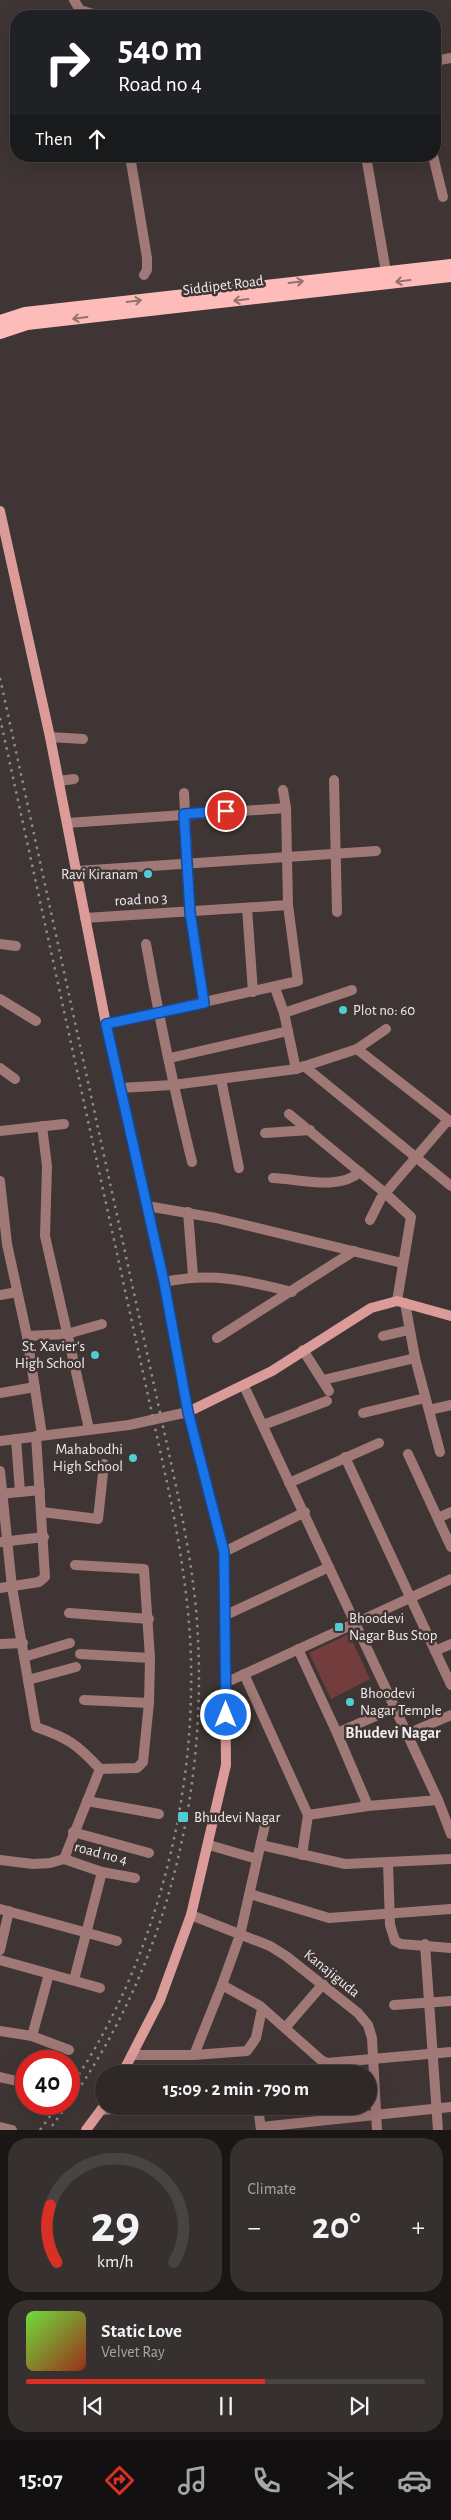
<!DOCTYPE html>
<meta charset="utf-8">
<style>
body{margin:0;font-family:"Alegreya Sans",sans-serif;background:#36302f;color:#f1f3f6;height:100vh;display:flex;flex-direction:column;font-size:19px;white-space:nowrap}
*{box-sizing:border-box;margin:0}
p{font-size:16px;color:#a7a6a7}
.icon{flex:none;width:28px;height:28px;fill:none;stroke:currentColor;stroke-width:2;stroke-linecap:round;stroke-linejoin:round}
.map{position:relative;height:2130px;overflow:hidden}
.panel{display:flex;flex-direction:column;gap:8px;padding:8px;background:#191615;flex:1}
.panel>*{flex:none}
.top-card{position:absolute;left:10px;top:10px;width:431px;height:152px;border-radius:20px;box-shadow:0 5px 20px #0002,0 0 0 1px #494444;background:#202124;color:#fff;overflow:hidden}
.speed{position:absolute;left:15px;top:2050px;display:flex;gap:10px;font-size:25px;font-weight:700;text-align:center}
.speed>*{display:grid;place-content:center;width:65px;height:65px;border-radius:50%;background:#2e2827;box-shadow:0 5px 20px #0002,0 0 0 1px #494444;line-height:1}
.speed .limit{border:8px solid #d22;background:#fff;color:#111}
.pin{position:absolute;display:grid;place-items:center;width:42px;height:42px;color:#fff;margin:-21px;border:2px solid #fff;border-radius:50%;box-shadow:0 1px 5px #0007}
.me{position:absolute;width:55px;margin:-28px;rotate:0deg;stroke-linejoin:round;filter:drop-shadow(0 0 4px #0008)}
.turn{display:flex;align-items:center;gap:18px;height:105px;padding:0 25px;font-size:22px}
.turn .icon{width:65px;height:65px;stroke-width:2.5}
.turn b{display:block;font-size:35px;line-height:42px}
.then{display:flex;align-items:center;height:48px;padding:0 25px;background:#0003;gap:10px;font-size:19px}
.big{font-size:38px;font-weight:700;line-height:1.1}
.panel .card{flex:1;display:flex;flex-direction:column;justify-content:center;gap:8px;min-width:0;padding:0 18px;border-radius:20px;background:#36302f}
.panel .dial{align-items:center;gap:0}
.dial svg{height:130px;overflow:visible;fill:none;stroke:#494444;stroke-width:7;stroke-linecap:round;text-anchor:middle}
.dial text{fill:#f1f3f6;stroke:none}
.song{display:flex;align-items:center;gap:15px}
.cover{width:60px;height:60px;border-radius:8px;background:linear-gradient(135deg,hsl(100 70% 55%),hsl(10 70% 35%))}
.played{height:5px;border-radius:2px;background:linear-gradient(90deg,#d93025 60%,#494444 60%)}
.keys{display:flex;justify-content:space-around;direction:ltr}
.heat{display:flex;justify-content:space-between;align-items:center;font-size:28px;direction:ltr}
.panel .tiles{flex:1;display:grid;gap:8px;grid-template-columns:1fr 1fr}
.card:last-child{grid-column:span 2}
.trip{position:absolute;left:95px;top:2065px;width:282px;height:50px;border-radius:25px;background:#2e2827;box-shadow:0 5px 20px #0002,0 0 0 1px #494444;font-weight:700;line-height:50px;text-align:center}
.dock{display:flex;height:80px;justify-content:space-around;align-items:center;background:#121010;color:#a7a6a7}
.dock .icon{width:35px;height:35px}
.dock .active{color:#d93025}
.dock b{font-size:22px;color:#f1f3f6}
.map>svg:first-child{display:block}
.green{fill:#743d3d}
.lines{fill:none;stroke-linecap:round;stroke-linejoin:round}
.street{stroke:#a07876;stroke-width:10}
.secondary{stroke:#da9b99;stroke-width:10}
.primary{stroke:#fdbcb9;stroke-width:12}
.rail{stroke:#928a8a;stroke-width:2.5;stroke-dasharray:2.5 5;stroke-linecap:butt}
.oneway{stroke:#947270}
.route-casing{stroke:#114b97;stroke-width:12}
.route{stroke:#1a73e8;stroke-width:9}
.poi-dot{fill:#51ccd4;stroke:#3e3534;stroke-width:2}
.labels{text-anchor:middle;stroke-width:5;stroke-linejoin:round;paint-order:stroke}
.street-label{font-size:15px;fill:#f1ebeb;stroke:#3e3534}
.poi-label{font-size:15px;fill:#f1ebeb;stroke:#3e3534;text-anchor:start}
.neighbourhood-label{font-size:16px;font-weight:bold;fill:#f1ebeb;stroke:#3e3534}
</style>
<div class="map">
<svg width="451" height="2130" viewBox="0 0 451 2130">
<rect width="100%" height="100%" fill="#3e3534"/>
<path class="green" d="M349,1634L370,1679L331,1699L309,1653Z"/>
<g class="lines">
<g class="street">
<path d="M74,0L80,10L100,16"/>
<path d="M435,61L451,58"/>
<path d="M130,156L147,258V270L144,275"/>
<path d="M366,156L386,272"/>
<path d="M433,156L443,197"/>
<path d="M50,737L83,739"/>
<path d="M334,780L337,912"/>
<path d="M59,781L74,779"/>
<path d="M184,793L190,912L204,1003"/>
<path d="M67,823L286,808"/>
<path d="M77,871L376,851"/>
<path d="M247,908L253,992"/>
<path d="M85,918L288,905"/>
<path d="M0,944L16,946"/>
<path d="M146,944C159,1017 174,1090 192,1162"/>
<path d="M275,988L284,1013L296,1069"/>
<path d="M0,999L36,1021"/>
<path d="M284,1013L352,990"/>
<path d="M106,1024L298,981L288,905L286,808L283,790"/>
<path d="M357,1049L451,1122"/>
<path d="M170,1058L288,1031"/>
<path d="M304,1066L451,1186"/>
<path d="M0,1068L15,1079"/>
<path d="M221,1079L239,1168"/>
<path d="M120,1088L173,1085L296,1069L357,1049L386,1029"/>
<path d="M289,1114L385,1193L411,1217L397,1301"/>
<path d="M42,1126L47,1166L45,1236L89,1429"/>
<path d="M0,1131L64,1124"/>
<path d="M265,1133L310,1130"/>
<path d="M273,1178C301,1179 338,1191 360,1172"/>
<path d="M0,1181L7,1244L27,1336L42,1435"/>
<path d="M147,1206L216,1218L402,1263"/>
<path d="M188,1212L193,1276"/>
<path d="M370,1220L381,1198L448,1120"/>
<path d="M164,1282C213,1272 244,1280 292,1292"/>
<path d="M0,1295L17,1292"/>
<path d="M405,1303L415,1358L440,1452"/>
<path d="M27,1336L67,1334L102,1324"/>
<path d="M383,1336L409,1330"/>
<path d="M217,1338L354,1251"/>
<path d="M303,1350L329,1391"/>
<path d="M323,1380L415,1358"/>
<path d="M244,1386L438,1800L451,1834"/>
<path d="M0,1393L35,1387"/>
<path d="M429,1410L451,1405"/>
<path d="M363,1413L425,1398"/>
<path d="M263,1425L327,1401"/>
<path d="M16,1439L20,1492"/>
<path d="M0,1441L129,1425L188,1412"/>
<path d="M408,1454L451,1547"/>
<path d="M345,1457L451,1685"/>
<path d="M0,1471L12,1587L36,1727C68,1738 77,1744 100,1769"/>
<path d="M289,1483L379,1443"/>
<path d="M0,1494L40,1490"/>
<path d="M42,1512L98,1519L104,1464"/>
<path d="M438,1518L451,1512"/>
<path d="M1,1542L44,1537"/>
<path d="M224,1552L305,1512"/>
<path d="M0,1588L39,1582L45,1577L36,1436"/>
<path d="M69,1613L149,1619"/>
<path d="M226,1615L329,1567"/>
<path d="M0,1644L23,1643"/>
<path d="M298,1649L337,1733L368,1806"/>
<path d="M435,1651L451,1644"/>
<path d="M80,1654L150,1658"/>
<path d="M24,1657L70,1643"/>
<path d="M244,1674L308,1815"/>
<path d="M28,1680L76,1667"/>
<path d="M225,1683L451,1579"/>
<path d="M84,1700L149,1703"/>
<path d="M337,1733L394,1708"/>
<path d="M407,1734L451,1715"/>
<path d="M87,1801L159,1814"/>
<path d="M266,1820L240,1935L222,1985L260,2006L321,2060L327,2063L451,2052"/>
<path d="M73,1832L149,1853"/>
<path d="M209,1845L257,1859"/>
<path d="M261,1845L345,1864L451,1859"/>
<path d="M302,1855L308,1815L368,1806L438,1800"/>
<path d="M64,1859L100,1769L137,1768L143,1762L149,1703L150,1658L144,1569L75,1565"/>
<path d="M0,1860L33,1864L50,1863L64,1859L102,1872L135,1878"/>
<path d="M388,1862L390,1925L395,1941L401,1944L451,1948"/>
<path d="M250,1894L329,1918L451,1909"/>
<path d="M0,1909L117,1941"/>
<path d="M191,1915L270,1946L286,1956L358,2013L368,2025L372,2038L377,2130"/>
<path d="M425,1944L438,2130"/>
<path d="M0,1950L9,1911"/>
<path d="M0,1960L100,1988"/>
<path d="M74,1980L102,1872"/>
<path d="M394,2005L451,2001"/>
<path d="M285,2028L323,1984"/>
<path d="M0,2031L32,2036L69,2050"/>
<path d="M32,2036L49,1974"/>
<path d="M132,2055H194L247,2051L256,2038L262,2009"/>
<path d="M194,2055L222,1985"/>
<path d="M0,2077L26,2083"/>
<path d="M258,2106L261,2130"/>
<path d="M101,2110L158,2106"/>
<path d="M0,2127L12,2130"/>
<path d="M261,2127L451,2107"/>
</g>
<g class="secondary">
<path d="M0,511L50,737L106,1024L164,1282L188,1412L224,1552L226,1765L191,1915L160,2000L122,2074"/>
<path d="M188,1412L272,1371L371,1308L397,1301L451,1316"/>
<path d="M86,2130L104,2106"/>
</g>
<g class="primary">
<path d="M0,321L25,313L451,265"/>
<path d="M0,333L27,324L451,276"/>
</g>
<g class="rail">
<path d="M0,678L176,1486C186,1536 196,1587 198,1639C206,1801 164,1969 69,2103"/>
<path d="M0,718L168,1487C182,1555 193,1624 191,1693C189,1827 146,1979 69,2089"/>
<path d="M52,2126L68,2104"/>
<path d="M40,2130L59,2104"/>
</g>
</g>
<defs><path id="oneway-shaft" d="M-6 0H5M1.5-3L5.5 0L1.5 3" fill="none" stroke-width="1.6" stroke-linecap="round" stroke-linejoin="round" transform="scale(1.25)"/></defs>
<g class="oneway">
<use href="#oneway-shaft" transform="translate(403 281) rotate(173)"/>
<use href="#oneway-shaft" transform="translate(296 282) rotate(-7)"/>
<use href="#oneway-shaft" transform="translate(241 300) rotate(173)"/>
<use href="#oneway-shaft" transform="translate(134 301) rotate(-7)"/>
<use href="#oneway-shaft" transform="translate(80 318) rotate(173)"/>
</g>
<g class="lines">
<defs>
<path id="route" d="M226,1715L224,1552L188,1412L164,1282L106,1024L204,1003L190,912L184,814L226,811"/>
</defs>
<use href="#route" class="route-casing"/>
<use href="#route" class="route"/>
</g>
<g class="poi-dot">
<circle cx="148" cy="874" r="5"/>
<circle cx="343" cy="1010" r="5"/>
<circle cx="95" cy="1355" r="5"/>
<circle cx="133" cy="1458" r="5"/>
<rect x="334" y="1622" width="10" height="10" rx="2.5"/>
<circle cx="350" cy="1702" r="5"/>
<rect x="177" y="1811" width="12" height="12" rx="2.5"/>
</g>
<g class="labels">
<g class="street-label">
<text transform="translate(223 285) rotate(-7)" y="5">Siddipet Road</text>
<text transform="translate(141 899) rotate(-3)" y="5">road no 3</text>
<text transform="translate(101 1853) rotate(15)" y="5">road no 4</text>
<text transform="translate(332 1973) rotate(39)" y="5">Kanajiguda</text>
</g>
<g class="poi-label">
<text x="138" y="879" text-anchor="end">Ravi Kiranam</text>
<text x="353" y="1015">Plot no: 60</text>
<text x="85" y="1351" text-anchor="end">St. Xavier's<tspan x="85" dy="17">High School</tspan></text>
<text x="123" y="1454" text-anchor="end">Mahabodhi<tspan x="123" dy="17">High School</tspan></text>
<text x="349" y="1623">Bhoodevi<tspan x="349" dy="17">Nagar Bus Stop</tspan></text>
<text x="360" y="1698">Bhoodevi<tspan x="360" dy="17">Nagar Temple</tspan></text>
<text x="194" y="1822">Bhudevi Nagar</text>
</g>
<g class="neighbourhood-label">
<text x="393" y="1738">Bhudevi Nagar</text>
</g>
</g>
</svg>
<div class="speed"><div class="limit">40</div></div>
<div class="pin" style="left:226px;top:811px;background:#d93025"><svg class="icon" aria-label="arrive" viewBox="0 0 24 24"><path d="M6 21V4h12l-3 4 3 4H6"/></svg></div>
<svg class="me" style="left:226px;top:1715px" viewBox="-20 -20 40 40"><circle r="17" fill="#1a73e8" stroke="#fff" stroke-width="3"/><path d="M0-11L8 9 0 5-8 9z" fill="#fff"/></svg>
<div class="trip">15:09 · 2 min · 790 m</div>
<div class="top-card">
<div class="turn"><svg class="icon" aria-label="right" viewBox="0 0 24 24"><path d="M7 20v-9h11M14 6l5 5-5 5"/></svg><div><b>540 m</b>Road no 4</div></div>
<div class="then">Then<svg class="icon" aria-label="ahead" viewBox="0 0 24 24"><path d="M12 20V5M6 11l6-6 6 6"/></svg></div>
</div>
</div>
<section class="panel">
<div class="tiles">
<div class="card dial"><svg viewBox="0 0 100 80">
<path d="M14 69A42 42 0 1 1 86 69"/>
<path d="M14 69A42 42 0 0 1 10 34" stroke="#d93025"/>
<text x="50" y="56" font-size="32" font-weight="700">29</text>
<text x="50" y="72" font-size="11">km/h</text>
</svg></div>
<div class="card"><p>Climate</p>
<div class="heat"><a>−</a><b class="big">20°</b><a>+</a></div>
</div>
<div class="card">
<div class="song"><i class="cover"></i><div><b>Static Love</b><p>Velvet Ray</p></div></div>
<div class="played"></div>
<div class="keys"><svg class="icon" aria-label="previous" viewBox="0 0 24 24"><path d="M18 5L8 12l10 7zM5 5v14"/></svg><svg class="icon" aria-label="pause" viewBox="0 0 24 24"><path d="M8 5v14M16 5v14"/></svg><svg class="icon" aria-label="next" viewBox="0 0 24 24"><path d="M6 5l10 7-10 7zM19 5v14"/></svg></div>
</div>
</div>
</section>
<nav class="dock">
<b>15:07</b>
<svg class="icon active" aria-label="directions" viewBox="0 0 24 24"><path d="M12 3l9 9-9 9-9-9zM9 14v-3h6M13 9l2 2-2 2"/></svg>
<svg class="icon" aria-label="music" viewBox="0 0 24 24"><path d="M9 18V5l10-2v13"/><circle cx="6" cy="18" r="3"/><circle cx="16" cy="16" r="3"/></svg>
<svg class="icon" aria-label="phone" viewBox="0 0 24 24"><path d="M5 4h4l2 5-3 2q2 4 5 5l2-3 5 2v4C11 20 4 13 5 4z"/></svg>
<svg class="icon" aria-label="climate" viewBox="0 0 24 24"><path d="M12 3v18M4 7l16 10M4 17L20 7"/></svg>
<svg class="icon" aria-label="car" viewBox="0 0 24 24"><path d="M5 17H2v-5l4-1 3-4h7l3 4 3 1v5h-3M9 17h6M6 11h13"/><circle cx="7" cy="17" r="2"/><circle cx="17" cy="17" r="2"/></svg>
</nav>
